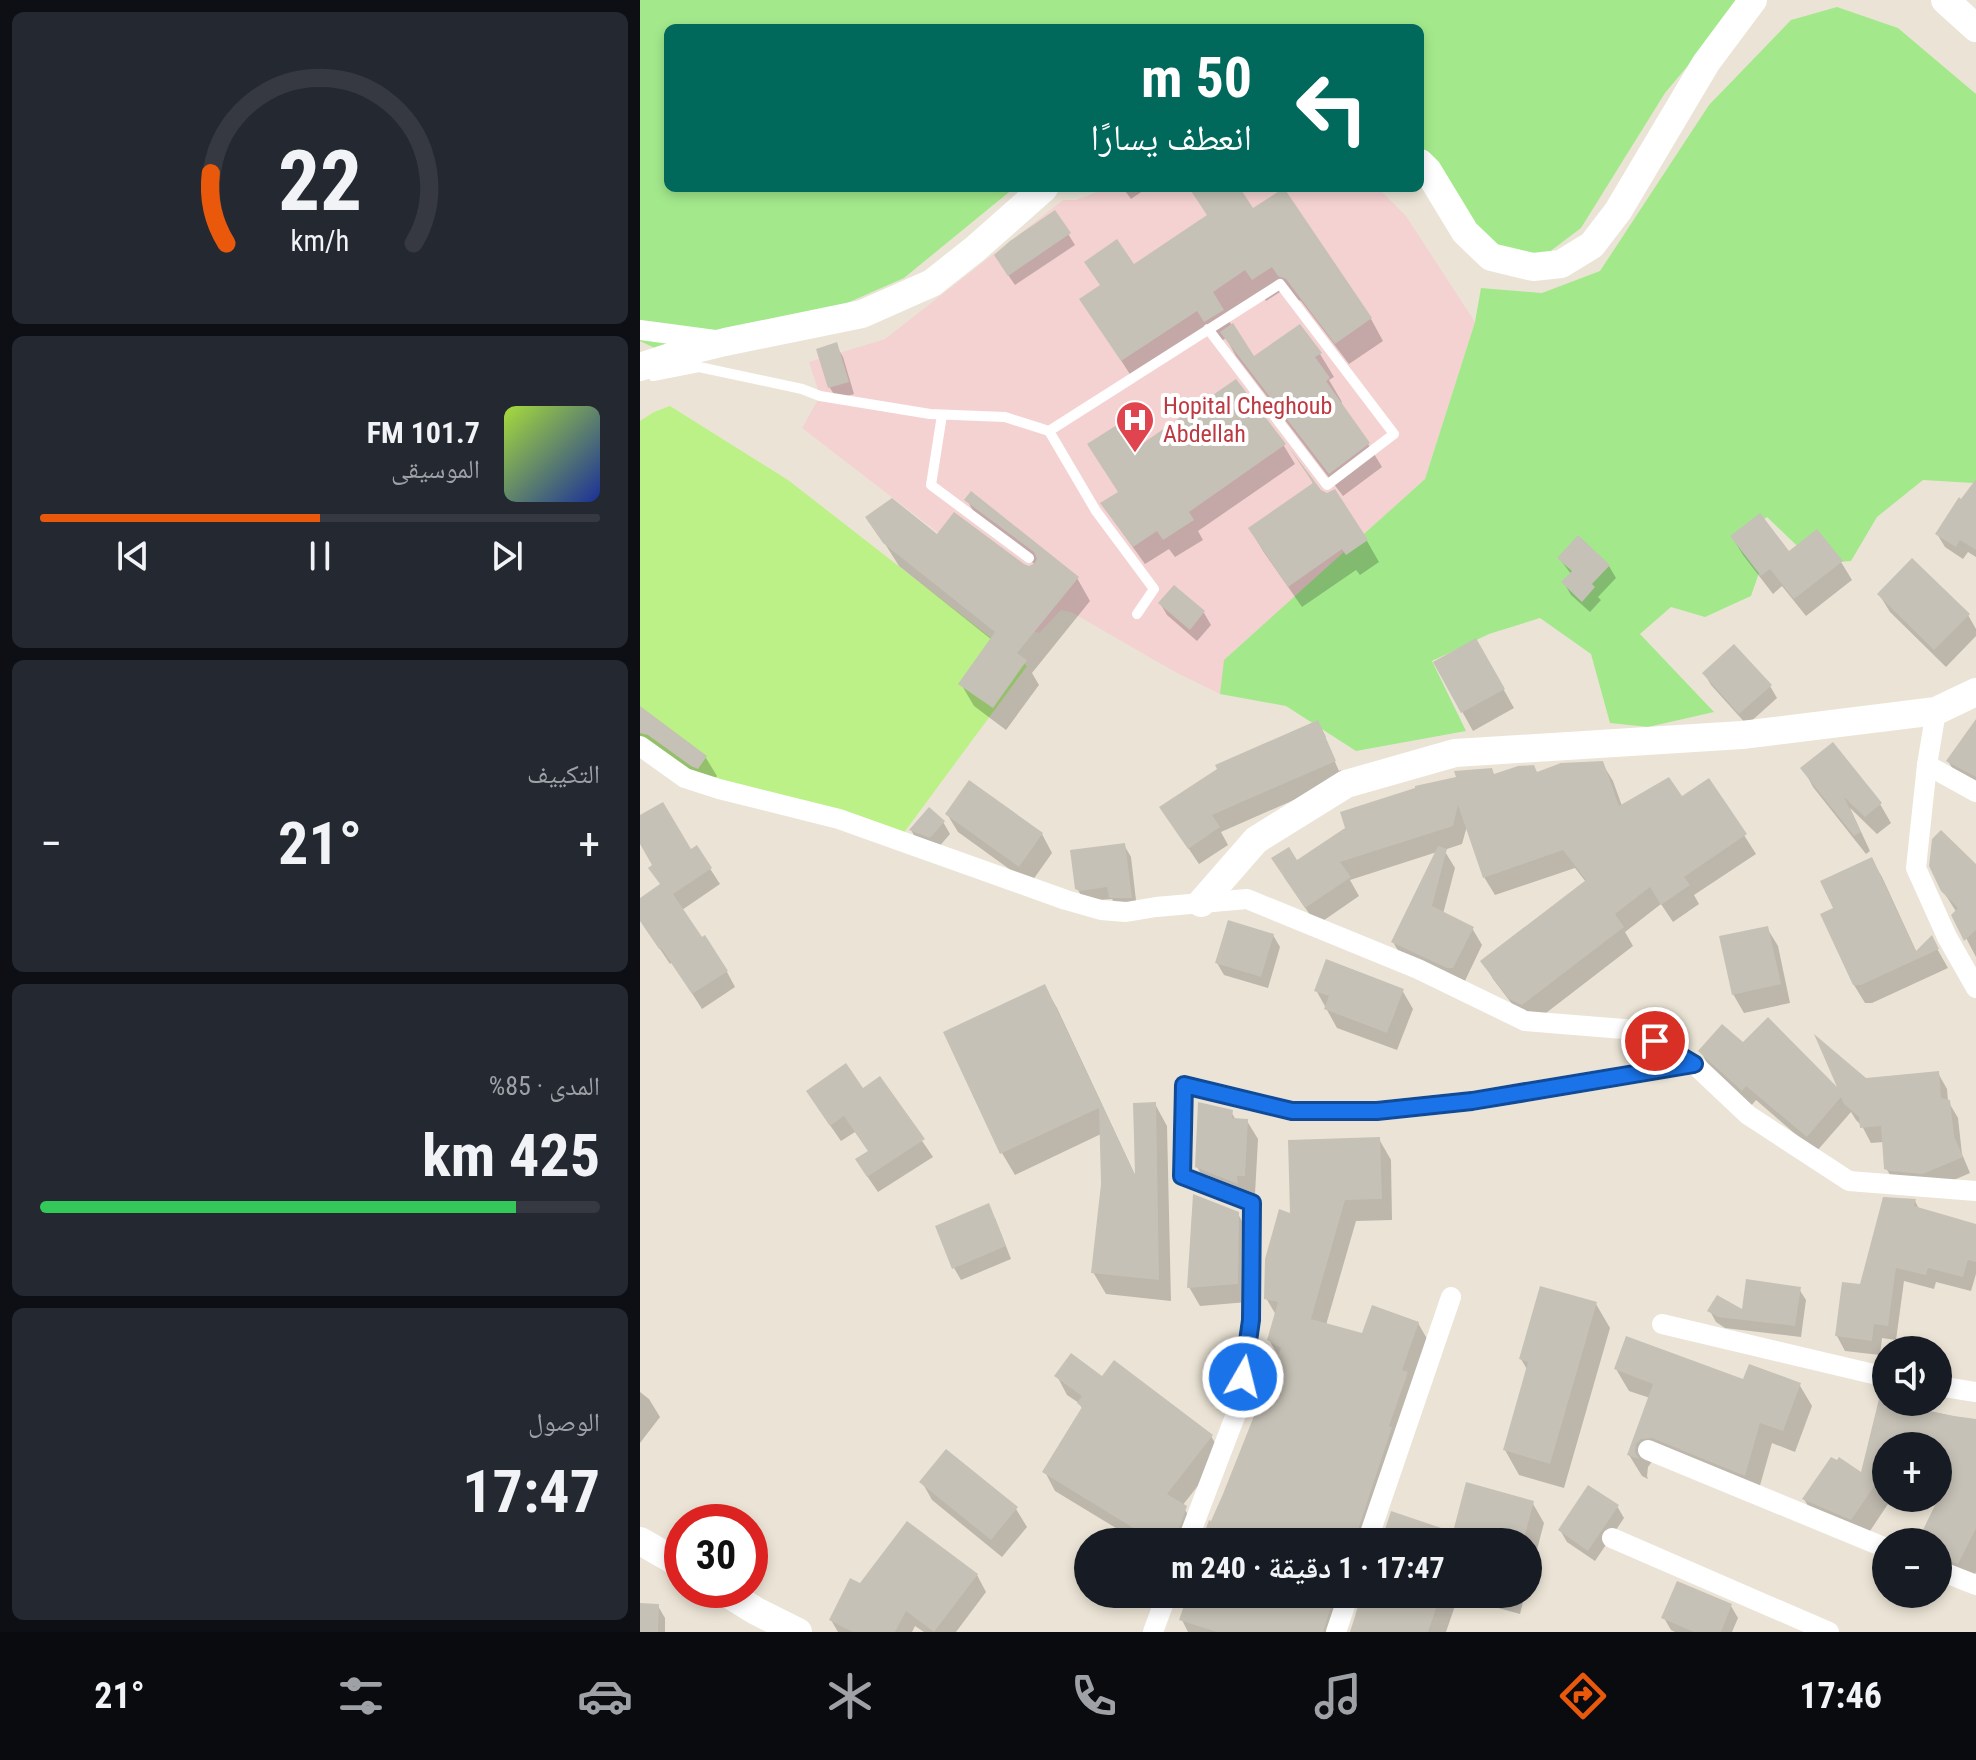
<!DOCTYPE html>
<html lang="ar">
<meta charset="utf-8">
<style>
body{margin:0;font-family:"Roboto Condensed","Noto Naskh Arabic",sans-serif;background:#242831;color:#f1f3f6;direction:rtl;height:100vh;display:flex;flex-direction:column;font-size:30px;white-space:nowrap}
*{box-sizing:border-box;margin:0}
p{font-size:26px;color:#9ea1a6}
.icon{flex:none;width:44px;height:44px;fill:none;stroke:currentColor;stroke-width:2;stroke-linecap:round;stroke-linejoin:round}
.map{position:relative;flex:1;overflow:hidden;direction:ltr}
.panel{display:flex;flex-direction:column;gap:12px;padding:12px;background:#0d0f14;width:640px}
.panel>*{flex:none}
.guide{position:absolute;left:24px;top:24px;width:760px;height:168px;border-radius:12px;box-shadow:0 4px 12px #0003;direction:rtl;background:#00695c;color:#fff;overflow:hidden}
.controls{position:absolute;left:1232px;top:1336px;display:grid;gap:16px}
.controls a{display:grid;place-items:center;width:80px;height:80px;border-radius:50%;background:#171b24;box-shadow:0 4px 12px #0003;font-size:40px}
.speed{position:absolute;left:24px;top:1504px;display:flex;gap:16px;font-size:40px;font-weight:700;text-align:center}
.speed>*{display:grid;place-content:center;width:104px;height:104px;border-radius:50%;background:#171b24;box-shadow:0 4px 12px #0003;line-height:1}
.speed .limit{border:12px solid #d22;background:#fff;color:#111}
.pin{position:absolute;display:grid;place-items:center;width:68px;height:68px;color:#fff;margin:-34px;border:4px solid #fff;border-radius:50%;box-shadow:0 2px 8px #0007}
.me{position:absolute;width:88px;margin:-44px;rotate:8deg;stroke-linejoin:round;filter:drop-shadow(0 0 6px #0008)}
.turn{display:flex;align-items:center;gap:28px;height:168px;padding:0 40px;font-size:36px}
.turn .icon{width:104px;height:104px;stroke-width:2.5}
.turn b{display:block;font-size:56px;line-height:68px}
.big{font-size:60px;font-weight:700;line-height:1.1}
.panel .card{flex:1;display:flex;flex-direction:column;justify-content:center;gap:12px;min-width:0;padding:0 28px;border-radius:12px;background:#242831}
.panel .dial{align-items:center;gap:0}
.dial svg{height:208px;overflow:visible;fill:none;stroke:#363941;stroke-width:7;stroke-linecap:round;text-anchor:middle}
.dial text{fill:#f1f3f6;stroke:none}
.song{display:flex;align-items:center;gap:24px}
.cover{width:96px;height:96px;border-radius:12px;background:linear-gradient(135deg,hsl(80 70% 55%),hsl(230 70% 35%))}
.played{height:8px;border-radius:4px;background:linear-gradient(90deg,#ea580c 50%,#363941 50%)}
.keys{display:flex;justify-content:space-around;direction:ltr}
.heat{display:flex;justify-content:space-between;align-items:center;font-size:44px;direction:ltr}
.charge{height:12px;border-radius:6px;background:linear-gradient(90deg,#34c759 85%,#363941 0)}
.trip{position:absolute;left:434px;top:1528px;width:468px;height:80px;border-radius:40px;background:#171b24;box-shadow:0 4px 12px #0003;font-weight:700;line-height:80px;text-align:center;direction:rtl}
.tab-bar{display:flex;height:128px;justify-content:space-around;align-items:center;background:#090b0e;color:#9ea1a6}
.tab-bar .icon{width:56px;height:56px}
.tab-bar .active{color:#ea580c}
.tab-bar b{font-size:36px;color:#f1f3f6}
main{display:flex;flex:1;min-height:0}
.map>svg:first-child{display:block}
.medical{fill:#f4d2d1}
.green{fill:#a3e98c}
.pitch{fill:#bbf186}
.shadow{fill:#0003}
.building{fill:#c6c1b6}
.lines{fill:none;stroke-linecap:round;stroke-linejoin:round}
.lane{stroke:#fff;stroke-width:10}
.street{stroke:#fff;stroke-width:20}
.secondary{stroke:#fff;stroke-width:28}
.route-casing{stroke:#114b97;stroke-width:20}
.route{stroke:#1a73e8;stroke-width:14}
.labels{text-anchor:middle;stroke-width:8;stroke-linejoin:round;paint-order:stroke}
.health-label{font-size:24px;fill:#be3a42;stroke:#fff;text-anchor:start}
</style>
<main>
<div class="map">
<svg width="1336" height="1632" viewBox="0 0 1336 1632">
<rect width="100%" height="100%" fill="#ebe4d6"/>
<path class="medical" d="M459,188H738L766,216L835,322L785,479L585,660L580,694L535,672L431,612L421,610L399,633L355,618L371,589L162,428L180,396L169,362L245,339L423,200H436L457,192Z"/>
<g class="green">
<path d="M0,0H1111L1087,19L1025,93L941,228L904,256L841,248L780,166V28H28V188H374L264,278L198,307L21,351L0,341Z"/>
<path d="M1197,7L1258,28L1336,94V481L1333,483L1283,480L1237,517L1211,561L1176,564L1127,517L1095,541L1120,570L1111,596L1065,617L1031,607L1000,634L1074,712L1008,727L970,723L951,654L900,618L849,634L792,661L826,731L716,751L646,706L580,694L584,660L785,479L835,322L841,288L902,293L960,271L1069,105L1151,20Z"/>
</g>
<path class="pitch" d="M30,406L148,480L387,666L260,838L42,771L0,738V421L14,412Z"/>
<g class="shadow">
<path d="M483,188H503L504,190L491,199Z"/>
<path d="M550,188H597L613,211L643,190L731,319L743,341L709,364L661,301L653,298L646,288L626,301L620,291L585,315L614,359L680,354L694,377L689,380L702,402L700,404L728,444L742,467L703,496L596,356L586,338L578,343L571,332L495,382L442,300L461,286L447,263L494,267L568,216Z"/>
<path d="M415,213L435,245L375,285L362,266Z"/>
<path d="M196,345L203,357L214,394L197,399L190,388L178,350Z"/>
<path d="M596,382L644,446L655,464L558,531L563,540L535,557L529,549L505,564L474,521L463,503L480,493L495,450Z"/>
<path d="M671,480L727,541L739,562L720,575L716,570L662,607L623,551L610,529L674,485Z"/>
<path d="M1336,482V557L1328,552L1323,559L1305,547L1297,534Z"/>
<path d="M327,500L437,578L450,601L392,673L399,685L366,730L334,706L321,684L352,640L259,566L228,517L297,537L389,568L396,565L340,523Z"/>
<path d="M1092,537L1149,553L1201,562L1212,580L1166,616L1142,586L1133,594L1103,555Z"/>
<path d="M919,558L969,566L976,578L958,597L961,600L950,612L931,595L924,583L931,574Z"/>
<path d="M534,587L564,613L571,625L557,641L527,615L520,603Z"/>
<path d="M1239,594L1328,615L1336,629V636L1306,667L1250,612Z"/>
<path d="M836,640L874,708L833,731L795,663Z"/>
<path d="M1064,673L1130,686L1137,698L1107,725L1071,685Z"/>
<path d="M5,712L66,758L77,776L69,786L6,752L0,758V719Z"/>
<path d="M678,722L686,737H684L699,771L701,770L704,778L581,832L588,845L559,864L532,824Z"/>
<path d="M1336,734V789L1319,779L1308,761Z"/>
<path d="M1193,745L1240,804L1251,823L1237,834L1210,808L1230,851L1226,854L1173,787L1163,768Z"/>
<path d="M962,763L973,781L982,806L1041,799L1069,780L1116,854L1054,895L1059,904L1033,922L1021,904L985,932L993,946L893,1023L882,1017L853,979L843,961L946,882L935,868L855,895L844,877L827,826L822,844L804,850L815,868L803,914L832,928L842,945L823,985L763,959L753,942L797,852L710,880L719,896L677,925L644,877L656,863L854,776L897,774Z"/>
<path d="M307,814L402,834L412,853L390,884L318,832Z"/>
<path d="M0,818L50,852L56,847L80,884L42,910L87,972L95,987L62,1009L32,962L30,964L0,919V900L21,886L15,866L0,840Z"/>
<path d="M303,822L310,834L297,849L278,842L271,830Z"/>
<path d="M484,845L491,857L497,909H478L472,899L444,901L437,888Z"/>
<path d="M1231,859L1242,877L1277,953L1291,938L1308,968L1232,1003H1225L1214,985L1196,909Z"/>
<path d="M1336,867V957L1314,915L1317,913L1303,891Z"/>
<path d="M1127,928L1138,946L1150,1003L1104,1013L1093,994Z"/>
<path d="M633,935L640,947L628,988L584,975L577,963Z"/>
<path d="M404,986L417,1008L497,1179L515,1104L527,1126L531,1301L466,1294L453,1272L463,1184L461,1134L375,1175L362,1153L305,1033Z"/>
<path d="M676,990H762L773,1009L757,1050L697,1028Z"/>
<path d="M1103,1045L1202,1095L1225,1080L1298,1073L1307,1089L1308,1101L1318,1118L1322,1154L1330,1173L1293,1189L1256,1185L1246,1168L1244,1142L1231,1143L1222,1126L1216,1120L1211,1112L1176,1152L1116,1100L1111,1106L1070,1068L1061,1052Z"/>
<path d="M240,1079L293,1157L238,1192L227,1176L229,1152L215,1132L201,1141L178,1108L223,1091Z"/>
<path d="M591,1112L596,1120L607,1121L618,1139L615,1194L568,1185L557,1167Z"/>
<path d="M739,1139L751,1160L752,1220L716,1221L686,1325L723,1335L778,1323L790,1344L731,1542H567L639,1357L629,1340L636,1315L626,1298L652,1215Z"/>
<path d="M1275,1201L1279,1209L1336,1225V1274L1331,1291L1296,1282L1294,1289L1264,1281L1256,1340L1242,1338L1240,1355L1205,1351L1197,1336L1221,1286Z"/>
<path d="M598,1214L608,1232V1302L560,1306L549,1287Z"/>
<path d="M355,1218L371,1259L321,1280L314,1268Z"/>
<path d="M1159,1289L1166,1300L1161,1337L1085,1328L1076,1322L1070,1311L1104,1312Z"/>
<path d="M956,1304L970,1328L924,1488L879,1475L865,1450L888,1371L881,1359Z"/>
<path d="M976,1369L1104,1382L1159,1384L1172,1406L1155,1452L1132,1443L1117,1496L1013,1460L1008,1467L1007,1476L1008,1479L1002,1476L989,1455L1010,1398L989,1391Z"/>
<path d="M417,1376L462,1379L571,1436L582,1455L542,1506L556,1526L550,1542H499L415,1491L405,1472L443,1410L439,1403L427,1395Z"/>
<path d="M0,1392L9,1399L20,1417L0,1443Z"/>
<path d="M1241,1401L1336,1421V1572L1330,1584L1301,1582L1298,1587V1542H1279L1304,1493L1298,1492V1446H1246V1498H1252L1224,1540L1177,1521L1164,1499L1223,1476Z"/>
<path d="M282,1482L376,1509L387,1527L362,1557L292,1500Z"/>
<path d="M892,1502L904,1523L888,1584V1542H742L814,1534Z"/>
<path d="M977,1506L984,1518L955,1561L927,1542L920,1530Z"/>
<path d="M337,1575L346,1592L316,1632H284L275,1626L272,1632H198L191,1620L221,1585Z"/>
<path d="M550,1594H885L880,1614L818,1597L806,1632H712L722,1602L713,1604L701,1632H548L542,1620Z"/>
<path d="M0,1605L18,1606L25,1618V1632H0Z"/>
<path d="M1091,1606L1098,1618L1092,1632H1035L1031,1630L1024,1618Z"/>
</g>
<g class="building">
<path d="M549,188H600L613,208L644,188L732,318L695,344L646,279L638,276L632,267L612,280L605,270L573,292L584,310L564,322L557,311L481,361L439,299L460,285L444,262L477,239L494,264L567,215Z"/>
<path d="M415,210L431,233L368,276L354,255L370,241Z"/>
<path d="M593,323L614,356L660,324L682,353L675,357L690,378L686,381L730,443L689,474L580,332Z"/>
<path d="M197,342L209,382L188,388L176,349Z"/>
<path d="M596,379L646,444L549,512L554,520L523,540L517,531L493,547L460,503L478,492L447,444L480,423L496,448Z"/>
<path d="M648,446L681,490L687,493L695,489L728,540L706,555L702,549L648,587L608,528L673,483Z"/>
<path d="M1336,479V550L1320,540L1316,547L1295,534L1319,497L1321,499Z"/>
<path d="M331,491L439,577L377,653L387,660L353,708L318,684L355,632L243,543L225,517L252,498L297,534L314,512L384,564L389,566L395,563L397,558L394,552L324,500Z"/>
<path d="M1120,513L1149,551L1177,529L1203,561L1154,599L1130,569L1121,576L1090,536Z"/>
<path d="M938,535L970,565L952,584L955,587L942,602L921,582L932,571L917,558Z"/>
<path d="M1272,558L1330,614L1294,650L1237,594Z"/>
<path d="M534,585L565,611L550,630L518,603Z"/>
<path d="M836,638L865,689L821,713L793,662Z"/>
<path d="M1094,644L1132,685L1099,714L1062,673Z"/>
<path d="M0,706L67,756L58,769L51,766L8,735L0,733Z"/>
<path d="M1336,719V777L1306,761Z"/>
<path d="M678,720L696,761L572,815L580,827L548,849L519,807L577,769L575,765Z"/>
<path d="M1193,742L1242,803L1225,817L1204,797L1221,832L1214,836L1160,768Z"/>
<path d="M963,761L979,806L1029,777L1042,796L1069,778L1107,834L1044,877L1050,885L1021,905L1010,887L975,914L984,927L882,1005L869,999L840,961L946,880L923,850L843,878L818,805L813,826L700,862L711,877L665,908L631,858L649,847L657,860L705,828L700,812L775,788V786L816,777L814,771L852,768L854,774L878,766L894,765L897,772L921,763Z"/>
<path d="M329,780L403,833L379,867L305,814Z"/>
<path d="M23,802L51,849L57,845L72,868L33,894L62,937L65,935L88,971L52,994L21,948L19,949L0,921V898L20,884L8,868L12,865L0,844V815Z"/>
<path d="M289,807L305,821L290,838L269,830Z"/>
<path d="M1301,830L1336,864V930L1324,941L1311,915L1318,908L1301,891L1289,866L1292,839Z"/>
<path d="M485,843L492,898H469L467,887L440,891L435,889L430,850Z"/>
<path d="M798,846L807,849L792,906L834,927L813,968H807L751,942Z"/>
<path d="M1232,857L1276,951L1292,935L1299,949L1221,985H1213L1180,914L1193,908L1180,881Z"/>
<path d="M588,920L634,934L621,977L575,963Z"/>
<path d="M1128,926L1141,984L1092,995L1079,936Z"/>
<path d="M686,959L764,989L747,1033L684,1009L689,996L674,991Z"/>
<path d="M405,984L495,1175L493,1103L516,1102L519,1280L451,1273L461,1184L459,1108L360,1154L303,1032Z"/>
<path d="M1128,1017L1197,1087L1174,1034L1226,1078L1299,1071L1301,1098L1310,1100L1314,1136L1323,1157L1283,1174L1250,1171L1244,1169L1241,1126L1220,1128L1219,1117L1204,1104L1201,1097L1167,1137L1106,1086L1102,1091L1058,1051L1082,1024L1103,1042Z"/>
<path d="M206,1063L223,1088L240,1076L285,1139L227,1177L215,1159L228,1151L204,1116L190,1126L166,1091Z"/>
<path d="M558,1102L593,1110L592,1118L608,1119L605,1176H597L598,1184L555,1167Z"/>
<path d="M740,1137L742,1199L705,1200L671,1319L722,1333L732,1305L779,1322L762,1370L768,1372L749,1426L752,1427L714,1542H561L569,1520L571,1521L583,1494L641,1348L627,1340L638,1302L624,1299L625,1259L639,1209L650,1213L648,1140Z"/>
<path d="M553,1194L599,1212L598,1284L547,1288Z"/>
<path d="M1243,1197L1276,1199L1274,1206L1336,1224V1262L1328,1260L1323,1277L1288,1268L1286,1275L1256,1268L1248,1326L1234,1324L1232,1341L1195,1336L1202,1282L1220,1284Z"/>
<path d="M349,1203L366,1246L312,1269L295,1226Z"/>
<path d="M1106,1279L1161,1287L1155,1326L1078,1317L1067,1311L1077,1295L1102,1309Z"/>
<path d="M900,1286L957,1302L910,1464L863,1450L888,1362L879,1359Z"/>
<path d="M986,1336L1103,1379L1109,1364L1161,1383L1143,1431L1120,1423L1105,1476L1012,1438L1001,1439L996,1444L995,1452L999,1459L987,1455L1013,1384L974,1369Z"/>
<path d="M431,1353L462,1376L474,1360L573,1435L527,1494L547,1506L534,1542H516L402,1472L442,1407L437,1403L442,1396L414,1376Z"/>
<path d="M1239,1399L1246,1400V1402L1314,1416L1336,1419V1528L1318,1564L1298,1557V1542H1277L1305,1485L1298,1481V1446H1246V1469L1211,1520L1162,1499L1191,1457L1197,1460L1199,1457L1221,1472Z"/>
<path d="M306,1449L378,1507L351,1540L279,1482Z"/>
<path d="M826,1482L894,1501L883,1542H741L751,1511L813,1532Z"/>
<path d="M948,1485L979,1505L948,1551L918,1530Z"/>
<path d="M267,1521L338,1574L294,1632L266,1611L255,1632H213L189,1620L210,1578L220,1583Z"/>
<path d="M1037,1581L1092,1604L1081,1632H1054L1021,1618Z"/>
<path d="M548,1594H695L683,1632H577L539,1620Z"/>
<path d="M722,1594H801L788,1632H710Z"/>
<path d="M0,1603L19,1604L18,1632H0Z"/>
</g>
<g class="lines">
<g class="lane">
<path d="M13,376L59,367L162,389L180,396L290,414L365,417L409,431L640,284L754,434L687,485L568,329"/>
<path d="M302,415L291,485L389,558"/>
<path d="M409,431L456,511L514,589L497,614"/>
</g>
<g class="street">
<path d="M0,330L75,340"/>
<path d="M1296,711L1287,765L1276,868L1307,937L1336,988"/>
<path d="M0,746L45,778L79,789L199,819L426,900L461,910L486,912L516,907L607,899L778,969L885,1021L996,1030L1054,1064L1108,1115L1209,1181L1336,1191"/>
<path d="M1287,765L1336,792"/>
<path d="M1022,1324L1246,1377"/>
<path d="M1298,1386L1336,1392"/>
<path d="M1008,1450L1246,1548"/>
<path d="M972,1538L1189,1632"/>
<path d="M547,1542L599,1406L611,1320L612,1203L542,1176L544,1085L652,1111H737L832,1101L1054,1064"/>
<path d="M727,1542L811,1297"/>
<path d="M1298,1570L1336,1585"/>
<path d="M513,1632L527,1594"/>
<path d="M696,1632L709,1594"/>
</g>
<g class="secondary">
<path d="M1305,0L1336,28"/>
<path d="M780,163L788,171L825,232L851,257L893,267L921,264L952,245L978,211L1066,63L1113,0"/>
<path d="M0,367L48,351L85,342L222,314L292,283L335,249L404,188"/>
<path d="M561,903L616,840L706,784L815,753L1102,735L1296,711L1336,692"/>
<path d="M0,1541L42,1565"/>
<path d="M82,1590L116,1611L158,1632"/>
</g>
</g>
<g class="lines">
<defs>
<path id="route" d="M603,1377L611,1320L612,1203L542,1176L544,1085L652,1111H737L832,1101L1054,1064L1015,1041"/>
</defs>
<use href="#route" class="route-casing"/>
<use href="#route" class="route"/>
</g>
<defs>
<symbol id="hospital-pin" viewBox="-11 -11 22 30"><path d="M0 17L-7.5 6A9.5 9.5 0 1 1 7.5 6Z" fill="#e0444e" stroke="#fff"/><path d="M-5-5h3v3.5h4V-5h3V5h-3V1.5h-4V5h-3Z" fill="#fff"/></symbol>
</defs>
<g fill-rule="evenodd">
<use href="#hospital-pin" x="473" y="398" width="44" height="60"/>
</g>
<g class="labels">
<g class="health-label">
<text x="523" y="414">Hopital Cheghoub<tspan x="523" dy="28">Abdellah</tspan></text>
</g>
</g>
</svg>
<div class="controls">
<a><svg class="icon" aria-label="sound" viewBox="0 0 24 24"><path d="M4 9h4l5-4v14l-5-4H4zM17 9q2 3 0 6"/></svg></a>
<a>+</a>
<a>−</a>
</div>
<div class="speed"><div class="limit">30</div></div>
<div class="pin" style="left:1015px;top:1041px;background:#d93025"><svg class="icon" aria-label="arrive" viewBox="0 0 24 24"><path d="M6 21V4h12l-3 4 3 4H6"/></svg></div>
<svg class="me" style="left:603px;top:1377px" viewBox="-20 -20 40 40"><circle r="17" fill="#1a73e8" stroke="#fff" stroke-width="3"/><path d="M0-11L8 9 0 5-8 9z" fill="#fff"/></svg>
<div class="trip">17:47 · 1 دقيقة · 240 m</div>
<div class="guide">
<div class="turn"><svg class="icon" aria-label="left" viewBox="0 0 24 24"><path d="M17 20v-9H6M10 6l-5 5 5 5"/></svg><div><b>50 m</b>انعطف يسارًا</div></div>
</div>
</div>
<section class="panel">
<div class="card dial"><svg viewBox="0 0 100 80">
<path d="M14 69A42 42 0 1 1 86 69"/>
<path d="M14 69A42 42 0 0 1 8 42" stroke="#ea580c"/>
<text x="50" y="56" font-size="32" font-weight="700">22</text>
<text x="50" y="72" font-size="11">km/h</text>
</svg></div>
<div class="card">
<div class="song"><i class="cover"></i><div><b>101.7 FM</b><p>الموسيقى</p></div></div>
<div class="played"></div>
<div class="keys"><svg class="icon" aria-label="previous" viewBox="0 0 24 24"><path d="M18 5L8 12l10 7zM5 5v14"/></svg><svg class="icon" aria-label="pause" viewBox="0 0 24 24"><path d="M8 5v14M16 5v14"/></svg><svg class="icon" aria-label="next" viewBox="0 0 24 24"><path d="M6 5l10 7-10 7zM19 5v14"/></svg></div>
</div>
<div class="card"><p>التكييف</p>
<div class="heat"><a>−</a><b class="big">21°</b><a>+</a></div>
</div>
<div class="card"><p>المدى · 85%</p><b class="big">425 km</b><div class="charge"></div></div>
<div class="card"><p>الوصول</p><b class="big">17:47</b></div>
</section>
</main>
<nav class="tab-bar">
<b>17:46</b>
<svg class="icon active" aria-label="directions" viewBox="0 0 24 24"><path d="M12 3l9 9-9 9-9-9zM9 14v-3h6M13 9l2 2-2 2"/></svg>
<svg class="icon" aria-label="music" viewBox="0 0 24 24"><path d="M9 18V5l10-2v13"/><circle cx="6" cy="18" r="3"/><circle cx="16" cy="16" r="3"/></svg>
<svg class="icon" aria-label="phone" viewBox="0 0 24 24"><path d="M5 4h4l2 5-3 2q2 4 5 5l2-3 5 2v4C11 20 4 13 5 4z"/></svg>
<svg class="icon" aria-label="climate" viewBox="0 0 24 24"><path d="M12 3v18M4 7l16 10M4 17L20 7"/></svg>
<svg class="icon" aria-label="car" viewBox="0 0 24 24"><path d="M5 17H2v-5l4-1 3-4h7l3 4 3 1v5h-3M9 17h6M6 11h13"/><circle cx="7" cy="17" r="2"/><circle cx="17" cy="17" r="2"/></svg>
<svg class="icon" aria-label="filters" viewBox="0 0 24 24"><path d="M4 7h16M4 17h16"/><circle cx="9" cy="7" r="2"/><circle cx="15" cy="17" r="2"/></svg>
<b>21°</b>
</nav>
